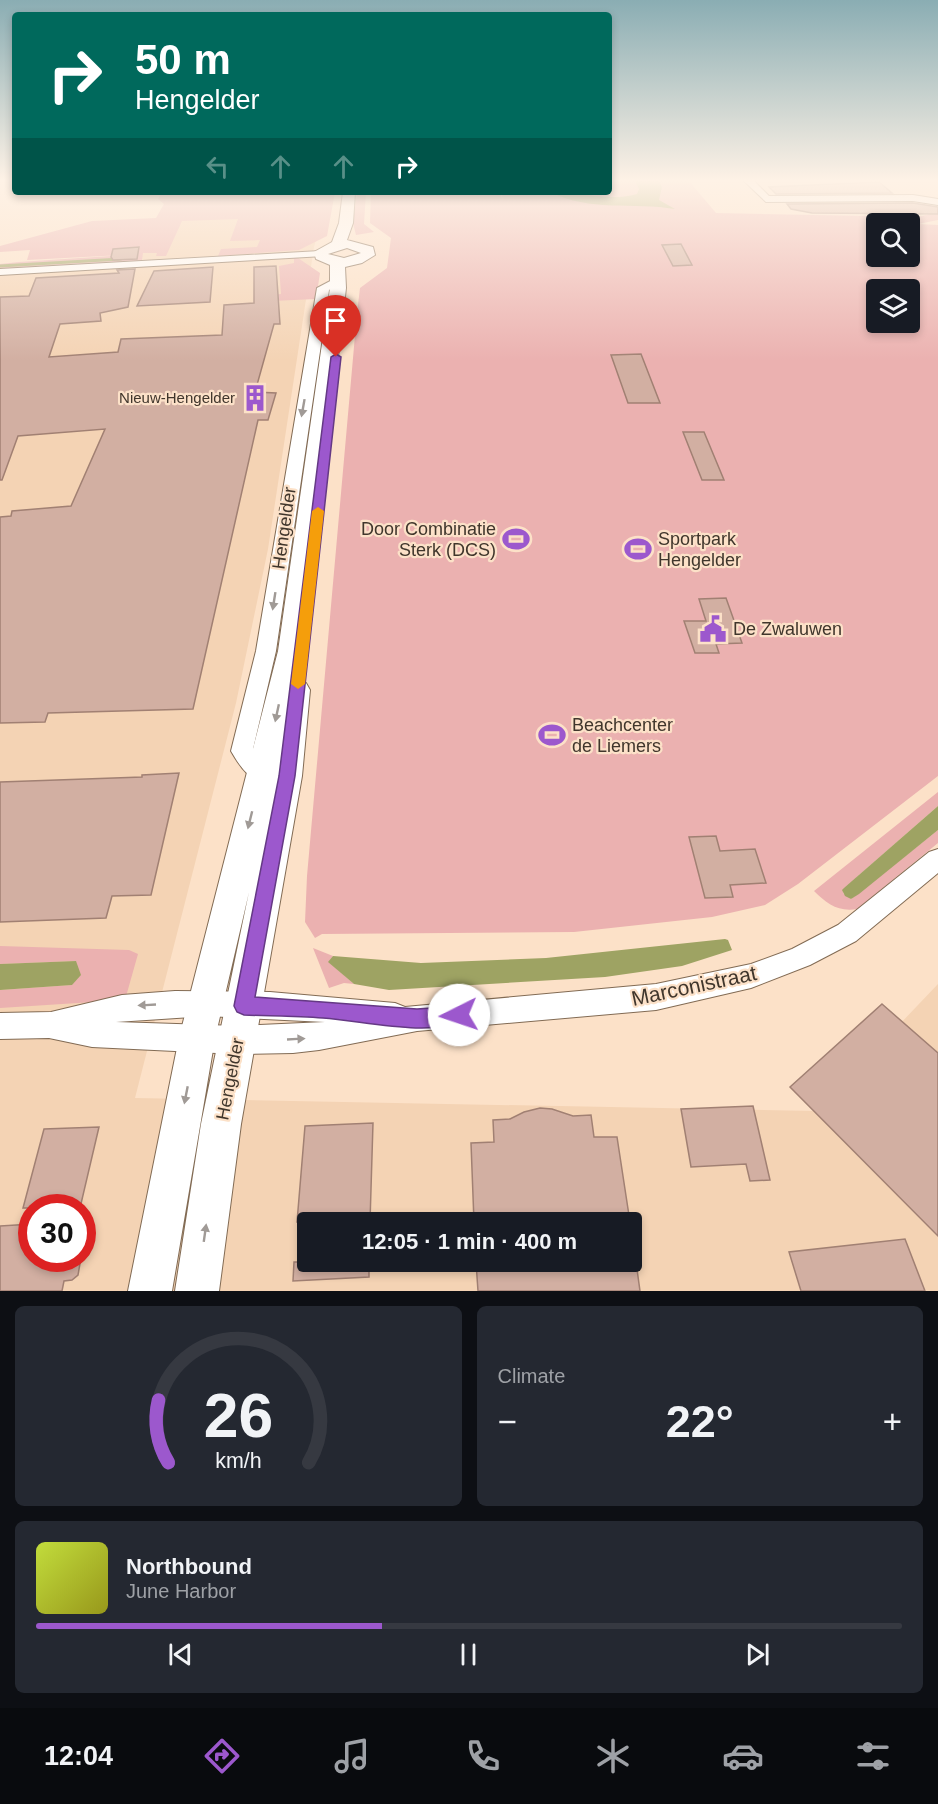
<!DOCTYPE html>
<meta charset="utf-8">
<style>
body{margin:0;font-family:Arial,sans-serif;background:#242831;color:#f1f3f6;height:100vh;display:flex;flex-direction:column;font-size:22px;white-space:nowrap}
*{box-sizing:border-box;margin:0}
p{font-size:20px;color:#9ea1a6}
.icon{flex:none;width:33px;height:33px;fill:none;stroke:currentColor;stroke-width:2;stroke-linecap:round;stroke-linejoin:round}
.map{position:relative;height:1291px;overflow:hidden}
.drawer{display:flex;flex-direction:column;gap:15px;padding:15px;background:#0d0f14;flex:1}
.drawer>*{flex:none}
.hud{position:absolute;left:12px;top:12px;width:600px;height:183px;border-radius:6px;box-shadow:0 3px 9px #0003;background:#00695c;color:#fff;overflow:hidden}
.fabs{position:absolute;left:866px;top:213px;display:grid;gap:12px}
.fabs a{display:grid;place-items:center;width:54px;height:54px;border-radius:6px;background:#171b24;box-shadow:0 3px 9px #0003;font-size:30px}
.speed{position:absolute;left:18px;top:1194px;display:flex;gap:12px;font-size:30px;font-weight:700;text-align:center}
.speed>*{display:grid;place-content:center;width:78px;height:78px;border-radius:50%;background:#171b24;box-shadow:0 3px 9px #0003;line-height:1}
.speed .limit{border:9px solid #d22;background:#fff;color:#111}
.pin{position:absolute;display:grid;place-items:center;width:51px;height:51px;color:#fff;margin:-62px -26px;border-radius:50% 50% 50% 0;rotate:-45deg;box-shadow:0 0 6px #0007}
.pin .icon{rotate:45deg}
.me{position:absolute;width:66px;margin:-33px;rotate:266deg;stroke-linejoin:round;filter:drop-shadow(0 0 4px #0008)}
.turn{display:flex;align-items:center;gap:21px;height:126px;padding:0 24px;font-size:27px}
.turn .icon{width:78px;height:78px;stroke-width:2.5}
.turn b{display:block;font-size:42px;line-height:51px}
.lanes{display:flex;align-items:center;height:57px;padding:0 24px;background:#0003;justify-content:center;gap:30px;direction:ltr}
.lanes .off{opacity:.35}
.big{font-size:45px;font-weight:600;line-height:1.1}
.drawer .tile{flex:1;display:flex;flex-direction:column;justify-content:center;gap:9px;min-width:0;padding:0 21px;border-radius:9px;background:#242831}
.drawer .dial{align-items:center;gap:0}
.dial svg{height:156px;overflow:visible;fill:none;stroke:#363941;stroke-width:7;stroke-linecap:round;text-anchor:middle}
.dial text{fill:#f1f3f6;stroke:none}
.song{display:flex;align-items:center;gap:18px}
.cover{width:72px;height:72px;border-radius:9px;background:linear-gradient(135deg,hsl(70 70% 55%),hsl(60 70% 35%))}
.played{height:6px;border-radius:3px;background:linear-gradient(90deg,#9c58cd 40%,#363941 40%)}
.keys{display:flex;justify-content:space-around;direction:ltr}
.heat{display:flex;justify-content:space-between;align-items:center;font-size:33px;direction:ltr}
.drawer .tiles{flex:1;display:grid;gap:15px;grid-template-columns:1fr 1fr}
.tile:last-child{grid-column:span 2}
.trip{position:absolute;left:297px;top:1212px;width:345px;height:60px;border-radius:6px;background:#171b24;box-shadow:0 3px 9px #0003;font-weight:600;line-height:60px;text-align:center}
.dock{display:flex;height:96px;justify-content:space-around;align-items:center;background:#090b0e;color:#9ea1a6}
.dock .icon{width:42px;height:42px}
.dock .current{color:#9c58cd}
.dock b{font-size:27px;color:#f1f3f6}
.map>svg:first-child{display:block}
.built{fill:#f4d3b4;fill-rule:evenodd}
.green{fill:#ebb1b0;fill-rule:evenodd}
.water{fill:#9ea363}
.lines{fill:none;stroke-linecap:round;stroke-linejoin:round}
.stream{stroke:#9ea363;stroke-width:3}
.building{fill:#d2afa2;stroke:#a18073;stroke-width:1.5}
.minor-casing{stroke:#826b54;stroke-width:2}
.major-casing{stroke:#826b54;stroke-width:2}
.minor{fill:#fff;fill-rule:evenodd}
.major{fill:#fff;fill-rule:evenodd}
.oneway{fill:#a09a96}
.route{fill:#9c58cd;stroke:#653985;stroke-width:1.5}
.slow{fill:#f59e0b}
.labels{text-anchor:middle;stroke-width:4.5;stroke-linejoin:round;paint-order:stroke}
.far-poi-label{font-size:15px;fill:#40362c;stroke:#fce1c8;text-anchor:end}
.street-label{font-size:18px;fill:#40362c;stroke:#fce1c8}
.poi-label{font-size:18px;fill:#40362c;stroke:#fce1c8;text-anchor:start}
.near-street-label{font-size:21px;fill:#40362c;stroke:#fce1c8}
</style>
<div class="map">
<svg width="938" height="1291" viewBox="0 0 938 1291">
<rect width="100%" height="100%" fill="#fce1c8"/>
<path class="built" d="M237,192H329L314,247L268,549L236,703L135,1098L817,1111L938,984V1291H0V266L126,256L180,195ZM32,1208H82V1258H32ZM308,1222H632V1262H308Z"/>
<g class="green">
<path d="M609,181H689L716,213L918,217L938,212V220L918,224L938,225V776L798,884L765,905L712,917L574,932L322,934L315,938L305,922L307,876L357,313L360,288L387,268L391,238L370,223L371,192H500L503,201L501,192H609ZM876,224H909V256H876ZM876,290H909V322H876Z"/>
<path d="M162,192H335L327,236L299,250L218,256L221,249L257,247L260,240L230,241L238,219L182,221L166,256H156L157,253H143L142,260L135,262L0,270V264L19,262L141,254L27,260L30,250L0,252V246L92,221L156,218L164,204L158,199Z"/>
<path d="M357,192H366L364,224L374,232L356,235L353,223Z"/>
<path d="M285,258H298L320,273L316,299L272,301V295L281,294L279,266L294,263V259Z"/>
<path d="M938,792V806L858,876L843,893L851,899L938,830V843L857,909C838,912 827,904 814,891Z"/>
<path d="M0,946L129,950L138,954L125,1000L0,1008V990L72,985L76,961L0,964Z"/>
<path d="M313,948L333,956L329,962L354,984L344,983L329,988Z"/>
</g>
<g class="water">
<path d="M635,181H659L662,187L659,200L675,209C634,202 589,212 551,192C580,192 608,202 637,194L639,189Z"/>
<path d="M938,806V830L859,894L851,899L845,896L842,890L844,888Z"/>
<path d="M725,939L728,940L732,950L682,966L605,977L389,990L354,984L328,962L333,956L421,963L546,958Z"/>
<path d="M76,961L81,975L72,985L0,990V964Z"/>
</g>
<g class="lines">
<path class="stream" d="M0,266L121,259"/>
</g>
<g class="building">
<path d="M879,182L892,193L776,194L769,187Z"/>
<path d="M913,203L938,207V214L812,213L791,209L787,204Z"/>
<path d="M681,244L692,265L673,266L662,245Z"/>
<path d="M139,247L137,259L113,260L111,257L113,249Z"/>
<path d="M276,266L280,324H274L255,392L276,393L268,420H258L193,709L48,713L45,722L0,723V517L11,516L12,511L71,506L105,429L18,436L2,480H0V297L29,296L36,278L119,273L117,270L135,269L128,307L100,313L101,321L60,324L49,357L118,352L121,339L222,335L224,305L254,303V267Z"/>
<path d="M213,267L210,302L137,306L154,271Z"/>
<path d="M641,354L660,403H628L611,355Z"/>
<path d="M683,432H704L724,480H702Z"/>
<path d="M726,598L742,643L716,644L719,653H695L684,621H706L699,599Z"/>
<path d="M179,773L151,895L112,896L106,918L0,922V782L142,777V775Z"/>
<path d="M716,836L720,851L755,849L766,883L730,885L733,897L705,898L689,837Z"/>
<path d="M882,1004L938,1053V1236L790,1087Z"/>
<path d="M753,1106L770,1180L750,1181L746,1164L691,1167L681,1109Z"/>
<path d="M540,1108L552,1109L573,1116L591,1115L594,1137H617L630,1222H474L471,1143L494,1142L493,1120L510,1119L524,1112Z"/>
<path d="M373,1123L370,1222H297L305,1126Z"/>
<path d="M99,1127L80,1208H23L44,1129Z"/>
<path d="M32,1224V1258H81L78,1275L72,1280L64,1281L62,1291H0V1226Z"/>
<path d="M905,1239L925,1291H801L789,1252Z"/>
<path d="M294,1262H369V1277L293,1281Z"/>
<path d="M476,1262H636L640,1291H478Z"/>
</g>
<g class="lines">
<defs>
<g id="minor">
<path d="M744,181H754L769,196L913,195L938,199V205L913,201L766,202Z"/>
<path d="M320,251L324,252V256L0,275V269Z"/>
<path d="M336,278L342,281L329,290L276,651L253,749L273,774L270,780C252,786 239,765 231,751L256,651L317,288Z"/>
<path d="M938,849V873L856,941L810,965L751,988L656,1010L417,1031L319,1050L293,1053L237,1054L92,1047L49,1038L0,1039V1013L51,1012L122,995L175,991L270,992L395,1003L405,1007L656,984L751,964L792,949L838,925L929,852ZM207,1016L325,1022L237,1026L116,1022Z"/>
</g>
<path id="major" d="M343,192H355L353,223L347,240L373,247L375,255L362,263L345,267L346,288L304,651L297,681L306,683L310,690L302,776L241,1124L219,1291H175L201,1124L249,892L215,1038L172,1291H128L179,1038L278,651L330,288V265L316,259L314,252L332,242L339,223ZM347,248L361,253L344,258L328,254Z"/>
</defs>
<use href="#minor" class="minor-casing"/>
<use href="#major" class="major-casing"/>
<use href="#minor" class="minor"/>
<use href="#major" class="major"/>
</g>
<defs><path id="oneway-solid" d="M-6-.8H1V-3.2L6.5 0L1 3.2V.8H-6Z" transform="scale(1.5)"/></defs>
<g class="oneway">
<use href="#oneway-solid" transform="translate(303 408) rotate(100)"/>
<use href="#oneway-solid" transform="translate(274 601) rotate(99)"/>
<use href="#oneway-solid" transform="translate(277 713) rotate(102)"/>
<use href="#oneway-solid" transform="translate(250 820) rotate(104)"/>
<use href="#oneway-solid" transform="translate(147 1005) rotate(177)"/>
<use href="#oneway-solid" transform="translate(296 1039) rotate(-3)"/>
<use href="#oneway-solid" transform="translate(186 1095) rotate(101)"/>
<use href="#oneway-solid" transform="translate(205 1233) rotate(-82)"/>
</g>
<linearGradient id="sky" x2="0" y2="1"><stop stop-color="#8aadb3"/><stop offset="0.5" stop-color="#fef2e6"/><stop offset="1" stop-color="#fef2e6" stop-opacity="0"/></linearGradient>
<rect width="938" height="361" fill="url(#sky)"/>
<path class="route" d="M336,354L341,357L295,776L255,997L417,1009L459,1006L466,1008L469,1015L466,1021C427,1037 365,1021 323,1018C296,1016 270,1016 244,1015L237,1012L234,1006L279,776L331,357Z"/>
<path class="slow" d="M318,507L324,511L305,684L298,689L291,684L312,511Z"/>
<defs>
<symbol id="building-bare" viewBox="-9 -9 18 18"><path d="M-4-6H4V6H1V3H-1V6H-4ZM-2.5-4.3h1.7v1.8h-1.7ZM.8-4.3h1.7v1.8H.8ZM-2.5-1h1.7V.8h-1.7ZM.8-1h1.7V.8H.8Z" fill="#9c58cd" stroke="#fce1c8" stroke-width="2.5" paint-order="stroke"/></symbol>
<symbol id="stadium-bare" viewBox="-9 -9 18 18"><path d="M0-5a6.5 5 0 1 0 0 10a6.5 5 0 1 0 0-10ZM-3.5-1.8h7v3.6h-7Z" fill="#9c58cd" stroke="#fce1c8" stroke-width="2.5" paint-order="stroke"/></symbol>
<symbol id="civic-bare" viewBox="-9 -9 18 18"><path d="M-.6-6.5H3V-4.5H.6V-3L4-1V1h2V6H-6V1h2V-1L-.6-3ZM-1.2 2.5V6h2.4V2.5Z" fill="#9c58cd" stroke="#fce1c8" stroke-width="2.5" paint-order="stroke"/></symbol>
</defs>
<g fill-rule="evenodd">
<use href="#building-bare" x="236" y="379" width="38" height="38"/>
<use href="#stadium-bare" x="497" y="520" width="38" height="38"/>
<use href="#stadium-bare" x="619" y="530" width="38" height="38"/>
<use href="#civic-bare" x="694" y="610" width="38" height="38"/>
<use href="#stadium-bare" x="533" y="716" width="38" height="38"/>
</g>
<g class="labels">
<g class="far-poi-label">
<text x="235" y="403">Nieuw-Hengelder</text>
</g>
<g class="street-label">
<text transform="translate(284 528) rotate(-82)" y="6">Hengelder</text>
<text transform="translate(230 1079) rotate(-79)" y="6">Hengelder</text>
</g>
<g class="poi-label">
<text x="496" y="535" text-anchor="end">Door Combinatie<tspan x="496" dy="21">Sterk (DCS)</tspan></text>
<text x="658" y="545">Sportpark<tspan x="658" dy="21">Hengelder</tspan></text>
<text x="733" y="635">De Zwaluwen</text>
<text x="572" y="731">Beachcenter<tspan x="572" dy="21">de Liemers</tspan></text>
</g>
<g class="near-street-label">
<text transform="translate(694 986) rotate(-12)" y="7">Marconistraat</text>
</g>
</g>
</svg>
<div class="fabs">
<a><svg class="icon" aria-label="search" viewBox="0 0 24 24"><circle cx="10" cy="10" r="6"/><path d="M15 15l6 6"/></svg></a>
<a><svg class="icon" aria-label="layers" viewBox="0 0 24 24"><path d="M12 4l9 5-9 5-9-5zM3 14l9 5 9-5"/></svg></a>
</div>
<div class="speed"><div class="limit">30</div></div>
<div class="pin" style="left:336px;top:357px;background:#d93025"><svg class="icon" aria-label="arrive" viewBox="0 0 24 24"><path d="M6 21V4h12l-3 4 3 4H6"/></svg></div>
<svg class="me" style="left:459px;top:1015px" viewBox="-20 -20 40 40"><circle r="19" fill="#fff"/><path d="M0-13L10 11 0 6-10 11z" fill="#9c58cd"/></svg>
<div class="trip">12:05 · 1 min · 400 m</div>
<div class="hud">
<div class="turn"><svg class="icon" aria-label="right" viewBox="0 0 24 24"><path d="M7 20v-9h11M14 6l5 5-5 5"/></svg><div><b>50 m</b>Hengelder</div></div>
<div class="lanes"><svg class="icon off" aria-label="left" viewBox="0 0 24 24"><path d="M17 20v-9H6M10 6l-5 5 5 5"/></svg><svg class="icon off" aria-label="ahead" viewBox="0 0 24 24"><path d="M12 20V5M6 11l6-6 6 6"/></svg><svg class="icon off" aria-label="ahead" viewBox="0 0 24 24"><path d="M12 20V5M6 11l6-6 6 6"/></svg><svg class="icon" aria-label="right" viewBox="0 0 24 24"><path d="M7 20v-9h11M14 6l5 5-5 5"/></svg></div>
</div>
</div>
<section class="drawer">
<div class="tiles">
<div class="tile dial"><svg viewBox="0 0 100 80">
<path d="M14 69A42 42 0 1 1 86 69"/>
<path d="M14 69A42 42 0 0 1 9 37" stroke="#9c58cd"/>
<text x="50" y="56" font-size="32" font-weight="700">26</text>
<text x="50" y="72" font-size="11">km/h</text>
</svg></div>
<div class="tile"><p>Climate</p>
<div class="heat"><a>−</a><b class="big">22°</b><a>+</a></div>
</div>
<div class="tile">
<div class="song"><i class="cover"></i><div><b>Northbound</b><p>June Harbor</p></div></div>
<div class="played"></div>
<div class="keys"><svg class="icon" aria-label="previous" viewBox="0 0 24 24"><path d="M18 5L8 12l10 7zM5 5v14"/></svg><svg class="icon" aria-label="pause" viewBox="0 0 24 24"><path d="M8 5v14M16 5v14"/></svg><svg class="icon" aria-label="next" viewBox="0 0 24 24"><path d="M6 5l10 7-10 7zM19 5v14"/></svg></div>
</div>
</div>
</section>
<nav class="dock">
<b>12:04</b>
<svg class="icon current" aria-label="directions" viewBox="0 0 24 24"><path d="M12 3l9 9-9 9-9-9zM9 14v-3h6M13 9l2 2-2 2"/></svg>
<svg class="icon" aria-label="music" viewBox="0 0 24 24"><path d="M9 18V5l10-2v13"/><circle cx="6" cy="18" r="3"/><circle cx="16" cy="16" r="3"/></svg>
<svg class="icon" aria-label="phone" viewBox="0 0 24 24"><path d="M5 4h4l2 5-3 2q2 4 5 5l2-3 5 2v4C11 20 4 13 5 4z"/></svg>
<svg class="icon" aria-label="climate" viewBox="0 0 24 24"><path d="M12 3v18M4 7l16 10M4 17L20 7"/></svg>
<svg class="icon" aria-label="car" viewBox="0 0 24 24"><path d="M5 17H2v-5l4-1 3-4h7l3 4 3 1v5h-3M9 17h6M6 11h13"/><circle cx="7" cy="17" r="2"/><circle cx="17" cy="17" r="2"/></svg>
<svg class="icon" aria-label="filters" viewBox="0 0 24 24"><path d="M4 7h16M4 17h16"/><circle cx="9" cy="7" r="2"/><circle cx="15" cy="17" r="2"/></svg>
</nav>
